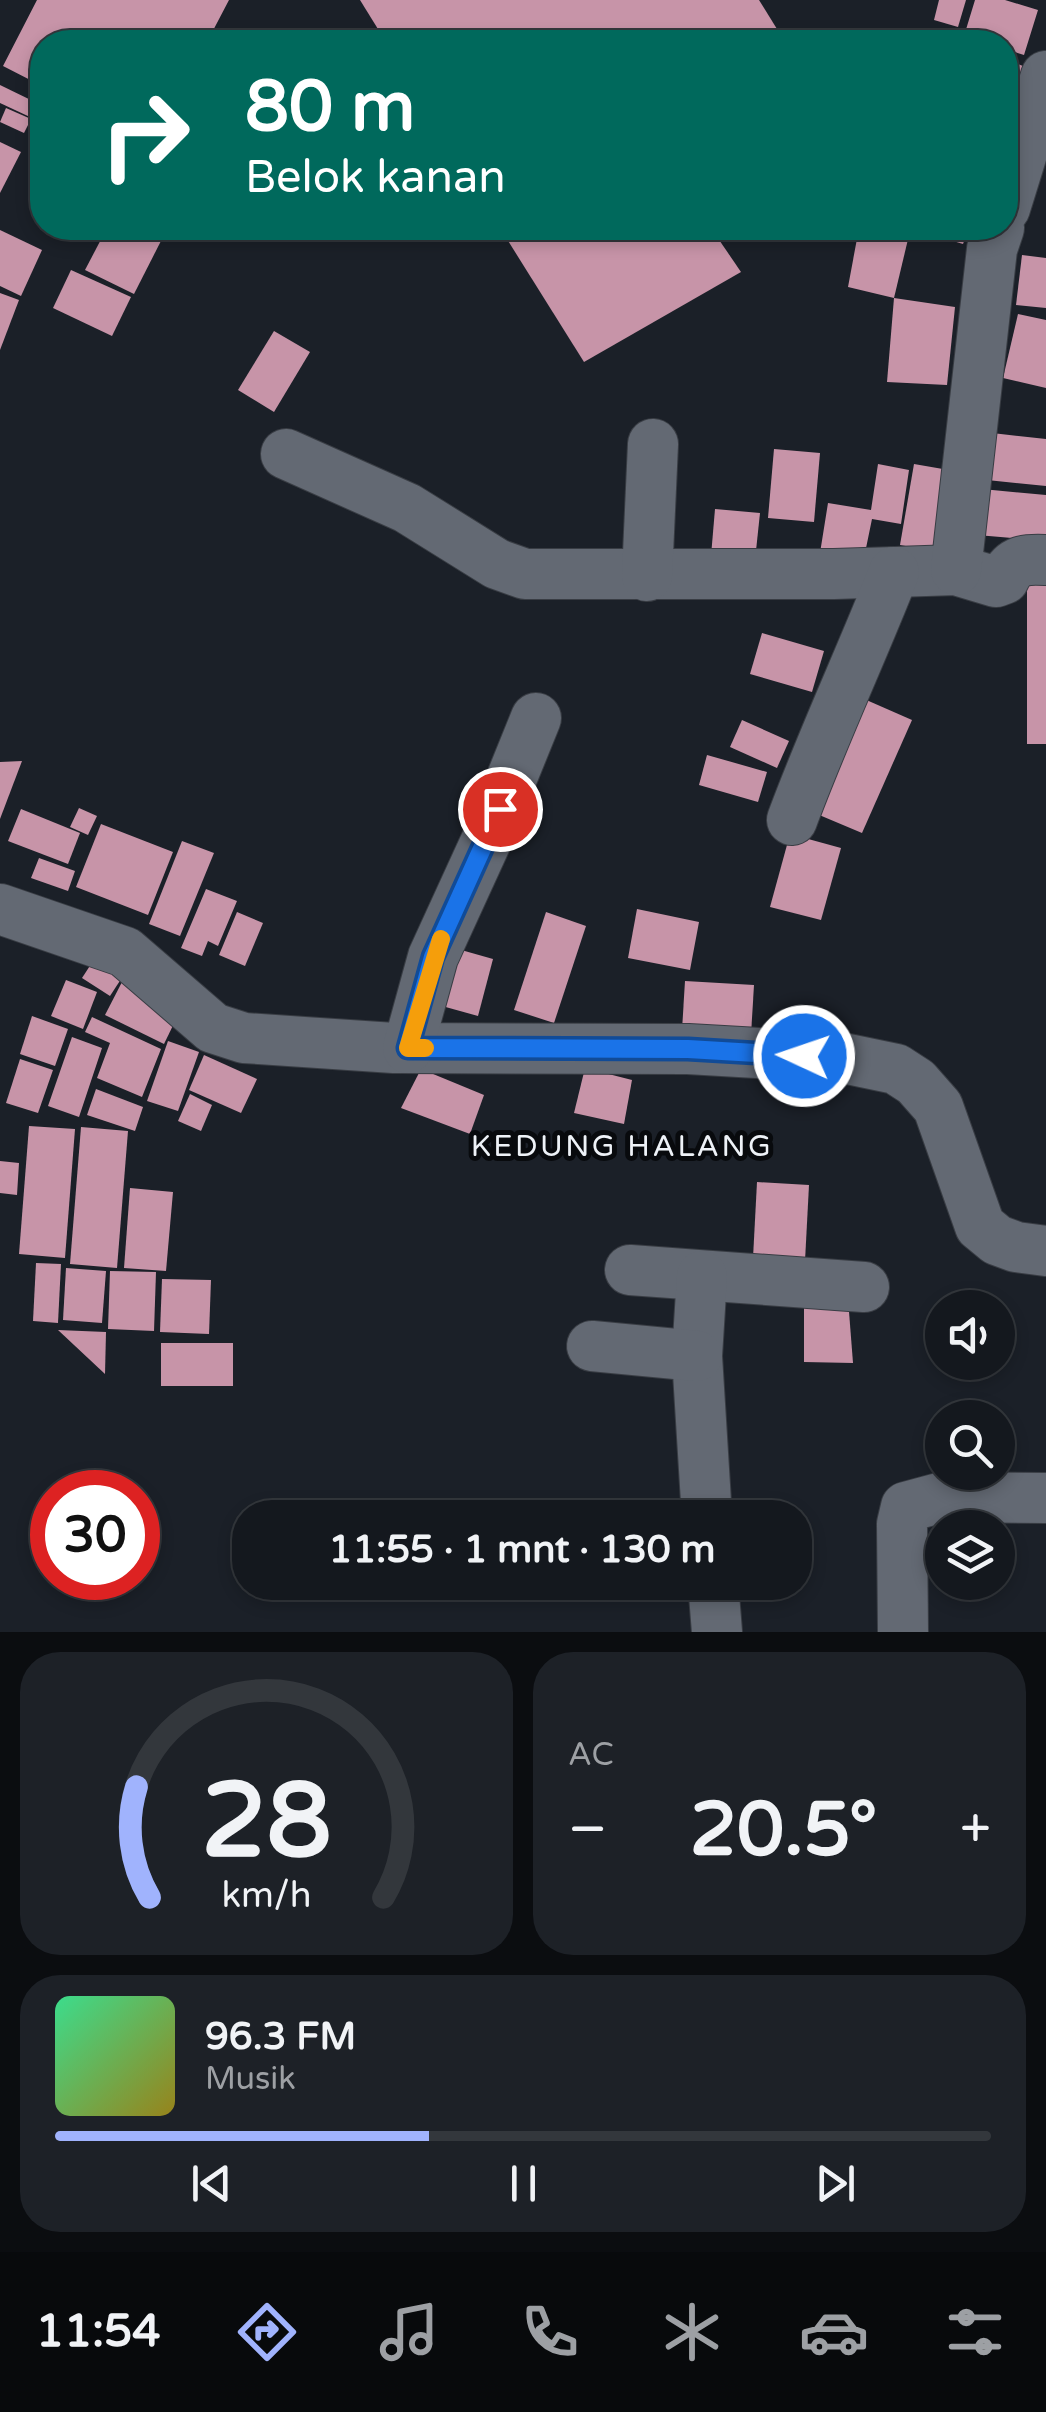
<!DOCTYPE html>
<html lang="id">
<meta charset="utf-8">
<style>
body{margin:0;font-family:"Varela Round",sans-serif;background:#1d2127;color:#f1f3f6;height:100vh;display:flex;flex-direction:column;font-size:38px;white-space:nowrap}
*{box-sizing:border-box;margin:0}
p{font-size:32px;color:#9da0a4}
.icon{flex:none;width:55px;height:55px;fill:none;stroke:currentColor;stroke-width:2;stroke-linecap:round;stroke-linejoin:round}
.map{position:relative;height:1632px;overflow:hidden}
.sheet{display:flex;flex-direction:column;gap:20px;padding:20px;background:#0b0d10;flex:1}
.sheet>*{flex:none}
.banner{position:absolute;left:30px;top:30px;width:988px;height:210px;border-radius:40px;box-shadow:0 5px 15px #0003,0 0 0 2px #33373c;background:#00695c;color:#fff;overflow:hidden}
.fabs{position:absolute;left:925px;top:1290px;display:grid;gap:20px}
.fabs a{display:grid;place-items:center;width:90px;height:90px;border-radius:50%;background:#14181e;box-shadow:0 5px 15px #0003,0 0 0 2px #33373c;font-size:50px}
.speed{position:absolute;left:30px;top:1470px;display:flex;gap:20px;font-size:50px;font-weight:700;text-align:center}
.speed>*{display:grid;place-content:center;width:130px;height:130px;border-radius:50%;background:#14181e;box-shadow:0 5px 15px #0003,0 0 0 2px #33373c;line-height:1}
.speed .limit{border:15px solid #d22;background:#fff;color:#111}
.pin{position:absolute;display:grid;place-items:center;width:85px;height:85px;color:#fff;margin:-42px;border:5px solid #fff;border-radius:50%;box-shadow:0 2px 10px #0007}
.me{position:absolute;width:110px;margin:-55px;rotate:273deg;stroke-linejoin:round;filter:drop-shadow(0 0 8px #0008)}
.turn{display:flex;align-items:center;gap:35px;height:210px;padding:0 50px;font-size:45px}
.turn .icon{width:130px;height:130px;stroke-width:2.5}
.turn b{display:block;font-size:70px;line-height:85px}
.big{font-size:75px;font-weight:700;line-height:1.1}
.sheet .tile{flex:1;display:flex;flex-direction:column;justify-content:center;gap:15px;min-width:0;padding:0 35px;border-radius:40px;background:#1d2127}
.sheet .dial{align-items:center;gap:0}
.dial svg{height:260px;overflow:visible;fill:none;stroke:#33373c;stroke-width:7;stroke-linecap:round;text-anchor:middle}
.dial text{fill:#f1f3f6;stroke:none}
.song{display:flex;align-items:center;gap:30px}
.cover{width:120px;height:120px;border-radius:15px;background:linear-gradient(135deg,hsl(150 70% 55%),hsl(50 70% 35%))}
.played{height:10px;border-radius:5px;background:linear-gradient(90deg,#a0b3fd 40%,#33373c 40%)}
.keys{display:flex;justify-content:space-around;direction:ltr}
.heat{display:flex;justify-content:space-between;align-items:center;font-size:55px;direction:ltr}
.sheet .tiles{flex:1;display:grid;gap:20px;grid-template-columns:1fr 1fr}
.tile:last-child{grid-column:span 2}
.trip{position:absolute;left:232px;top:1500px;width:580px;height:100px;border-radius:40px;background:#14181e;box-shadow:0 5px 15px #0003,0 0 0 2px #33373c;font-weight:700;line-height:100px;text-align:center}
.tab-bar{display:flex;height:160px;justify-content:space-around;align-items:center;background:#080a0c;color:#9da0a4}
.tab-bar .icon{width:70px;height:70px}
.tab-bar .active{color:#a0b3fd}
.tab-bar b{font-size:45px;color:#f1f3f6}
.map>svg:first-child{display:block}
.building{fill:#c794a8}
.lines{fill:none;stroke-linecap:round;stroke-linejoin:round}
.minor-casing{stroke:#393d44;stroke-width:52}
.minor{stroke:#636973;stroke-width:50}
.route-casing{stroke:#114b97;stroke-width:25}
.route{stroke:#1a73e8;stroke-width:18}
.slow{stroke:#f59e0b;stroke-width:18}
.labels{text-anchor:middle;stroke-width:10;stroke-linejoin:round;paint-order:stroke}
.neighbourhood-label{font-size:30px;letter-spacing:2.5px;fill:#eef2f7;stroke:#080a0d}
</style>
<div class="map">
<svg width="1046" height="1632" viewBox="0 0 1046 1632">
<rect width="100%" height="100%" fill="#1b2028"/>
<g class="building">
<path d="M37,0H229L207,42H42V86L3,66Z"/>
<path d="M360,0H759L785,42H386Z"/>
<path d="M939,0H966L958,27L934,20Z"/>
<path d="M975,0H1005L1038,10L1024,55L1005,49V42H984L964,36Z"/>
<path d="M934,30L964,36L962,42H931Z"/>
<path d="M1005,59L1023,66L1015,95L1005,92Z"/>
<path d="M0,85L37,103L30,117L0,103Z"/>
<path d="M6,108L31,119L24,133L0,122Z"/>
<path d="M0,142L21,152L0,193Z"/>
<path d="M107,228H149L164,235L134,294L85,270Z"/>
<path d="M500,228H711L741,272L584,362Z"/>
<path d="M859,228H879L909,235L894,298L848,287Z"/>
<path d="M910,228H969L963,244Z"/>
<path d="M0,230L42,250L21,296L0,286Z"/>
<path d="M1022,255L1046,258V308L1016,305Z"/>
<path d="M71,270L131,297L112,336L53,308Z"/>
<path d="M0,293L19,300L0,350Z"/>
<path d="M894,298L955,307L947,385L887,382Z"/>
<path d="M1018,314L1046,320V388L1003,378Z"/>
<path d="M274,331L310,352L274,412L238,390Z"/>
<path d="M992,433L1046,439V486L987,480Z"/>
<path d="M774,449L820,453L814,522L768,518Z"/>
<path d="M878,464L909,470L901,524L872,519L865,553H820L828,503L871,510Z"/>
<path d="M914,464L966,473L952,554L900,545Z"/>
<path d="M982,489L1046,495V541L977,535Z"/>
<path d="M715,509L760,513L755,560L711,556Z"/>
<path d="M1046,562V744H1027V579Z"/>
<path d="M762,633L824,651L812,692L750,674Z"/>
<path d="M855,695L912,720L862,833L805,809Z"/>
<path d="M742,720L789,741L777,768L730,747Z"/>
<path d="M707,755L767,772L758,802L699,785Z"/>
<path d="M22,761L0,819V762Z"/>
<path d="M79,808L97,816L88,835L70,827Z"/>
<path d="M21,809L80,833L68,864L8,841Z"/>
<path d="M101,824L173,852L148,915L76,887Z"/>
<path d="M790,834L841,848L821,920L770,907Z"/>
<path d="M182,841L214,853L180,936L149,924Z"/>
<path d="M39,858L75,871L68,891L31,878Z"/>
<path d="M206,889L237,901L218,946L208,941L202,956L181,948Z"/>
<path d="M637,909L699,922L690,970L628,958Z"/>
<path d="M237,912L263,923L245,966L219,955Z"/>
<path d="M546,912L586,926L554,1023L514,1010Z"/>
<path d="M440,944L493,959L478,1016L424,1001Z"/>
<path d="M97,955L125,973L110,996L82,978Z"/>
<path d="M66,980L97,992L83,1029L51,1016Z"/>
<path d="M685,981L754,985L751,1035L682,1030Z"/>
<path d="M122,982L180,1011L164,1044L105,1015Z"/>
<path d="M32,1016L68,1029L55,1066L20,1054Z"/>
<path d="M92,1017L161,1049L142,1097L97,1078L110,1043L85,1032Z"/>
<path d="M72,1037L102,1048L79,1117L48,1106Z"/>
<path d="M168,1041L199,1052L178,1111L147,1101Z"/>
<path d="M204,1055L257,1079L241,1113L189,1090Z"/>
<path d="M20,1059L53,1070L38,1113L6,1103Z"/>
<path d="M585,1068L632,1080L624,1124L574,1113Z"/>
<path d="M421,1069L484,1095L470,1134L401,1108Z"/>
<path d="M96,1089L143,1107L135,1131L87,1115Z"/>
<path d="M190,1094L212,1105L201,1131L178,1121Z"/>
<path d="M29,1126L75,1129L65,1258L19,1254Z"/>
<path d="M81,1127L128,1131L117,1268L70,1264Z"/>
<path d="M0,1161L19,1163L17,1195L0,1193Z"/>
<path d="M757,1182L809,1185L805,1261L753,1258Z"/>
<path d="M130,1188L173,1192L166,1271L124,1268Z"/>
<path d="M36,1263L61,1264L58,1323L33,1321Z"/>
<path d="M66,1268L106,1271L102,1323L63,1320Z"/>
<path d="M110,1271L156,1272L154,1331L108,1329Z"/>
<path d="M162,1279L211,1280L209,1334L160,1332Z"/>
<path d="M848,1299L853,1363L804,1362V1300Z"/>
<path d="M58,1330L106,1332L105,1374Z"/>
<rect x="161" y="1343" width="72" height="43"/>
</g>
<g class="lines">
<defs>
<g id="minor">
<path d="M1005,208L1046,76"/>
<path d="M286,454L407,508L497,564L525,574H834L956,570L996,582L1004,579C1013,559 1026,559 1046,560"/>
<path d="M956,570L992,249L999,228"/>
<path d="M647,576L653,444"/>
<path d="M792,820C823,736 861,656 894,572"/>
<path d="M0,909L125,952L213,1028L244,1038L394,1048L688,1049L843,1058L896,1069L916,1082L938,1107L980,1226L997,1240L1016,1247L1046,1251"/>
<path d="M408,1048L433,957L487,839L536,718"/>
<path d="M630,1270L864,1287"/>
<path d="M702,1276L697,1356L707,1518"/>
<path d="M592,1346L697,1356"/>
<path d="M713,1582L717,1632"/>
<path d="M903,1632L902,1524L906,1507L943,1497L1046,1498"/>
</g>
</defs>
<use href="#minor" class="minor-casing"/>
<use href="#minor" class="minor"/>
</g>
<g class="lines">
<defs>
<path id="route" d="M500,809L433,957L408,1048L688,1049L804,1056"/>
</defs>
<use href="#route" class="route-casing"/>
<use href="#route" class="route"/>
<path class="slow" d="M425,1048H408L441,939"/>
</g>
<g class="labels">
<g class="neighbourhood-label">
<text x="622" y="1156">KEDUNG HALANG</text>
</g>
</g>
</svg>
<div class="fabs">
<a><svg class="icon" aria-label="sound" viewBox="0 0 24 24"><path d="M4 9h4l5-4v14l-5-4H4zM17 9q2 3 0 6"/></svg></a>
<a><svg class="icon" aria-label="search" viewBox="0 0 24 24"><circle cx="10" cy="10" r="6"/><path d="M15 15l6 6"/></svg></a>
<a><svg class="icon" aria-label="layers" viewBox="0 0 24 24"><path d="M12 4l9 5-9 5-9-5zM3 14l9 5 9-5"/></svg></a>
</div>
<div class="speed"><div class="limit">30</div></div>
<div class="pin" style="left:500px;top:809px;background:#d93025"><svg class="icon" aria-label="arrive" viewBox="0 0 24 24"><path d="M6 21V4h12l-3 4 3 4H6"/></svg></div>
<svg class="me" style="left:804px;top:1056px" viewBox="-20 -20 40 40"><circle r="17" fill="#1a73e8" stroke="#fff" stroke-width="3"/><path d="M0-11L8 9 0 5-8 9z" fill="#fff"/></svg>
<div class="trip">11:55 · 1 mnt · 130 m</div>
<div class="banner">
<div class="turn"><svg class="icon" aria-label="right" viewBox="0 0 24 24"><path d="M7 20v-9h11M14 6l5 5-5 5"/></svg><div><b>80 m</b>Belok kanan</div></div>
</div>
</div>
<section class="sheet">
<div class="tiles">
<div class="tile dial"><svg viewBox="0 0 100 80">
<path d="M14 69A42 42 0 1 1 86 69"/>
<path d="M14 69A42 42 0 0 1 10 35" stroke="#a0b3fd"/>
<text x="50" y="56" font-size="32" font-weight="700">28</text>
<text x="50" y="72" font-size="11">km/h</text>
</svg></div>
<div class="tile"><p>AC</p>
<div class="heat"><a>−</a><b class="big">20.5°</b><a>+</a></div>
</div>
<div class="tile">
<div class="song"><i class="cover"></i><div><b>96.3 FM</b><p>Musik</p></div></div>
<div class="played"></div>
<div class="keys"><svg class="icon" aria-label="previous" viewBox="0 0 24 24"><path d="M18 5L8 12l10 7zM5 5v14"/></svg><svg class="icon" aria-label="pause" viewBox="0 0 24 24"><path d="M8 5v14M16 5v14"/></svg><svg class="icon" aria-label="next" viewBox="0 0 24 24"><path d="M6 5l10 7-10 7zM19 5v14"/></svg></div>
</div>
</div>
</section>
<nav class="tab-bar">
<b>11:54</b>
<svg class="icon active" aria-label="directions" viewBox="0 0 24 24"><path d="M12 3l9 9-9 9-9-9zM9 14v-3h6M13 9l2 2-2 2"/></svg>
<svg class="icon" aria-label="music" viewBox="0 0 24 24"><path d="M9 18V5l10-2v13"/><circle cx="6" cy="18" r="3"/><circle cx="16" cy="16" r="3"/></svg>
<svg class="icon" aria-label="phone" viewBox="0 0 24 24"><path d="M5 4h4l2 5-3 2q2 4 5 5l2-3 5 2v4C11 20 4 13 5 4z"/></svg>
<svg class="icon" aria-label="climate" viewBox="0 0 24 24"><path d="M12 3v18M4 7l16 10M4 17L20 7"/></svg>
<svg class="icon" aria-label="car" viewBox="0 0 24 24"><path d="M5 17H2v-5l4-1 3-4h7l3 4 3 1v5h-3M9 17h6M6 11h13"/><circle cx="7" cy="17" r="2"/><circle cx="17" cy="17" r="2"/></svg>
<svg class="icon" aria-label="filters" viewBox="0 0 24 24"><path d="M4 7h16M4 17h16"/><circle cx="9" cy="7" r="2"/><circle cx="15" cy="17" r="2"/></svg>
</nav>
